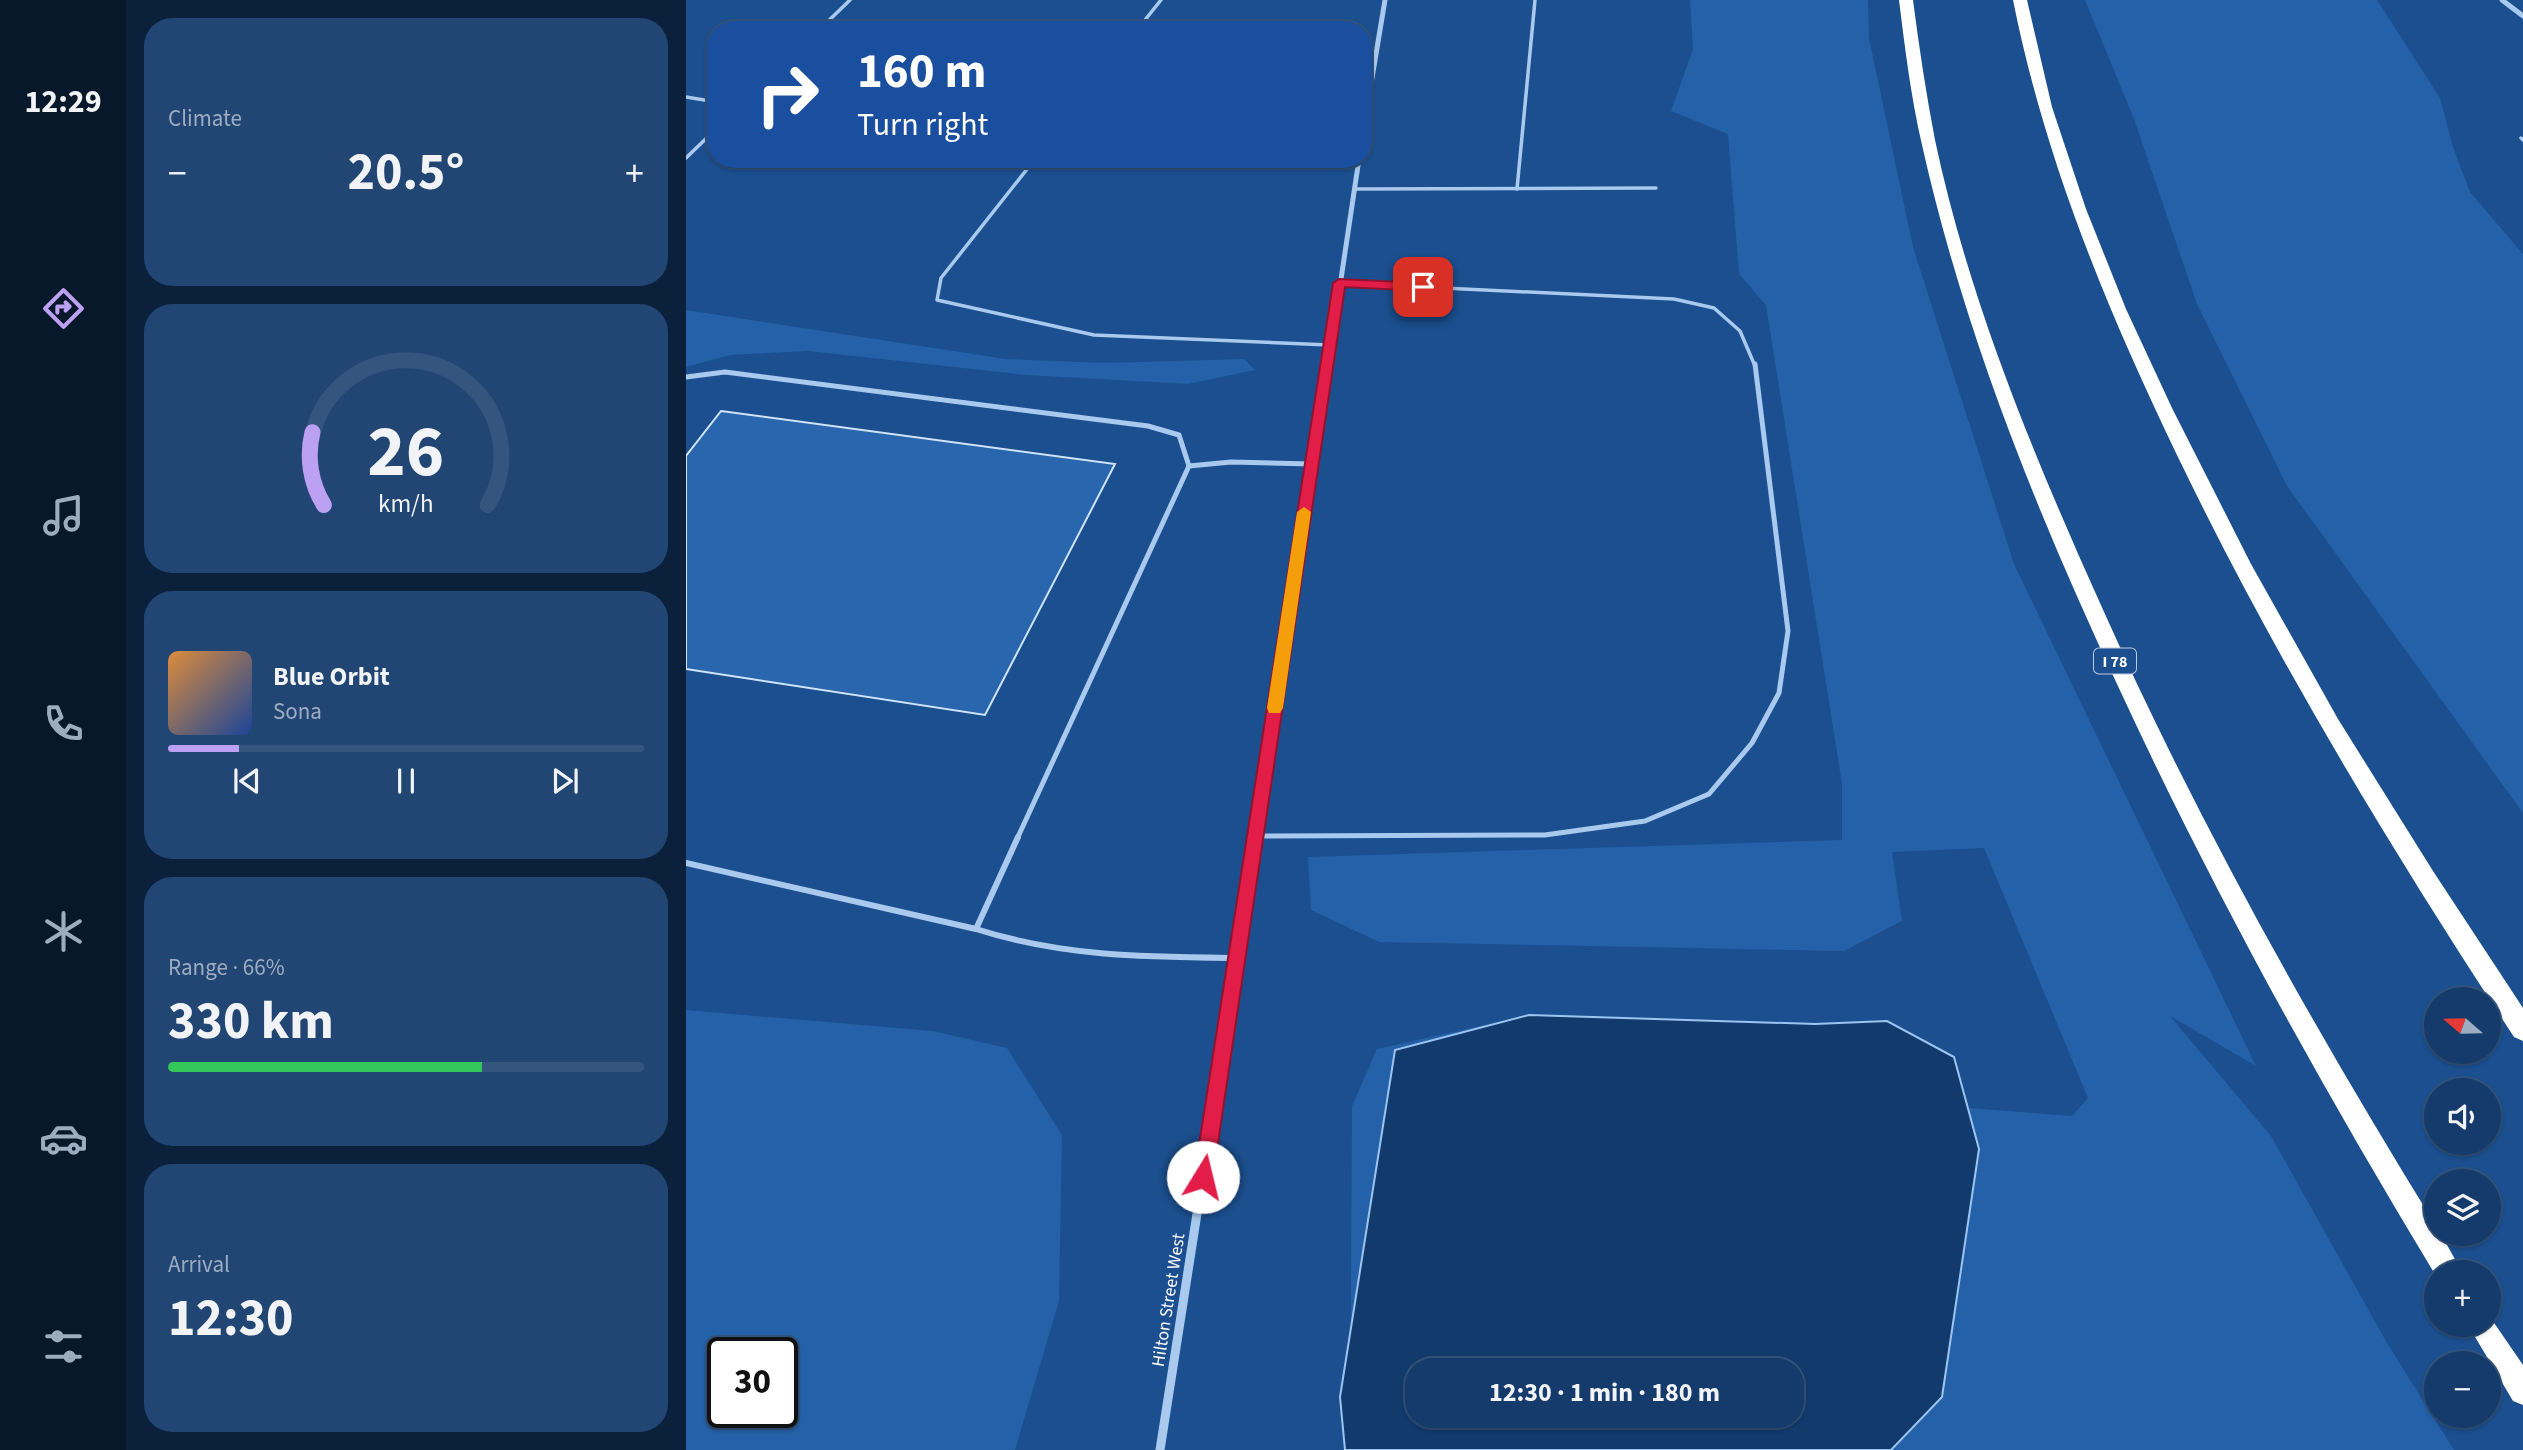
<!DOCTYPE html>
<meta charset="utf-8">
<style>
body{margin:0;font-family:"Source Sans 3",sans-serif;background:#214673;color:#f1f3f6;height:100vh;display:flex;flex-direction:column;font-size:26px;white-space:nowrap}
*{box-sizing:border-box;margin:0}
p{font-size:23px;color:#9dadc1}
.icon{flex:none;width:38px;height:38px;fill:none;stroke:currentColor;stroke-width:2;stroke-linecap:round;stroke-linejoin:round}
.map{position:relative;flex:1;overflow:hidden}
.panel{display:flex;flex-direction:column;gap:18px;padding:18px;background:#0b203b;width:560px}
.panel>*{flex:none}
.hud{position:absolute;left:21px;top:21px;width:665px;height:147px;border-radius:28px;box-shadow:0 2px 5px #0004,0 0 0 2px #33557e;background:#1a4fa0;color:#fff;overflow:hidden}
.needle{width:46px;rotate:290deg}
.buttons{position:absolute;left:1738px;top:987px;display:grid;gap:14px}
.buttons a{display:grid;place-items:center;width:77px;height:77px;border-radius:50%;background:#143b6b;box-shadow:0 2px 5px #0004,0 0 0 2px #33557e;font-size:35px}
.speed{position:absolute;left:21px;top:1337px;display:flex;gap:14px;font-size:35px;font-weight:700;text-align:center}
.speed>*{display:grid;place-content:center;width:91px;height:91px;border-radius:50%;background:#143b6b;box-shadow:0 2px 5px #0004,0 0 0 2px #33557e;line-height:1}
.speed .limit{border:4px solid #111;border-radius:10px;background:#fff;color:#111}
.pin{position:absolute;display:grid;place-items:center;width:60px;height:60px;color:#fff;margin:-30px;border-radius:14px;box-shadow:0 4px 10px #0006}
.me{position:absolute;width:77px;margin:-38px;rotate:9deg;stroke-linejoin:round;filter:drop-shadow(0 0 5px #0008)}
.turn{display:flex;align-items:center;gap:24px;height:147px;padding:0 35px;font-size:32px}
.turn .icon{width:91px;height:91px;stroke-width:2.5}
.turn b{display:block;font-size:49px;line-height:60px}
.big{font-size:52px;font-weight:700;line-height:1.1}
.panel .card{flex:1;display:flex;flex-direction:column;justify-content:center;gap:10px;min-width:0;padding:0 24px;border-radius:28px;background:#214673}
.panel .dial{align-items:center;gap:0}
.dial svg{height:182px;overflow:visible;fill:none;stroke:#33557e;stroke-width:7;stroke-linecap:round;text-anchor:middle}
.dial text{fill:#f1f3f6;stroke:none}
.song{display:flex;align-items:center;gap:21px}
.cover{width:84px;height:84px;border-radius:10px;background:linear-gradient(135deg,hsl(30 70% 55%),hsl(220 70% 35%))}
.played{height:7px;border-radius:4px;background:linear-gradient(90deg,#bca0f2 15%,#33557e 15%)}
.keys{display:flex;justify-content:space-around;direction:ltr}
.heat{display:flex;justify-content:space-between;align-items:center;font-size:38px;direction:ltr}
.charge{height:10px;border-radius:5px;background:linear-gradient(90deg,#34c759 66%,#33557e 0)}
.trip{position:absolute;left:719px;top:1358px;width:399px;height:70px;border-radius:28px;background:#143b6b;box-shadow:0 2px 5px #0004,0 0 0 2px #33557e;font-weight:700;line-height:70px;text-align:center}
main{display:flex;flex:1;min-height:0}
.menu{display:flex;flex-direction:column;width:126px;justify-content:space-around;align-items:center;background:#08182b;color:#9dadc1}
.menu .icon{width:49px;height:49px}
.menu .active{color:#bca0f2}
.menu b{font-size:32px;color:#f1f3f6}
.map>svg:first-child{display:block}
.green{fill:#2461a8;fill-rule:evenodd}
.water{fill:#123a6d;stroke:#9cc4f0;stroke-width:2;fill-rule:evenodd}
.building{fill:#2a66ad;stroke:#cfe3fa;stroke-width:2}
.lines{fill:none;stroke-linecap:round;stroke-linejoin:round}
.service-far2{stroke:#a9c9ee;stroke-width:3.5}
.service-far1{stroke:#a9c9ee;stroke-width:5}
.service{stroke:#a9c9ee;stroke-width:6}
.minor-far2{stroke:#a9c9ee;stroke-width:5}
.minor-far1{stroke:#a9c9ee;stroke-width:6}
.minor{stroke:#a9c9ee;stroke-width:9}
.motorway{fill:#fff;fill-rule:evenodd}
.route{fill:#e11d48;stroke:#92132f;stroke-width:2}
.slow{fill:#f59e0b}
.labels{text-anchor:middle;stroke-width:7;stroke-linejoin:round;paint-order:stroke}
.shield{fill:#1b4f8f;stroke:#bbcadd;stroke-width:2}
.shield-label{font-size:16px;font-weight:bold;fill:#fff}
.street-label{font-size:18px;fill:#fff;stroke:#1b4f8f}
</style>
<main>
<nav class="menu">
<b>12:29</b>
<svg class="icon active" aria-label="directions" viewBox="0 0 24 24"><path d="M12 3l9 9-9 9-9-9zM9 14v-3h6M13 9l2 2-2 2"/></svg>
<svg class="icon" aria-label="music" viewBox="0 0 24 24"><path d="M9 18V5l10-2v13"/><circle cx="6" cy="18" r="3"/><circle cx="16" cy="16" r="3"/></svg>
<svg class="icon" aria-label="phone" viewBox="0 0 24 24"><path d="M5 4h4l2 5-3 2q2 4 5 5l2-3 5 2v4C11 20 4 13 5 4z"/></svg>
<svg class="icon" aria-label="climate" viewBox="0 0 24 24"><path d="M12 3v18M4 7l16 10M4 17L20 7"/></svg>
<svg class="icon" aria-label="car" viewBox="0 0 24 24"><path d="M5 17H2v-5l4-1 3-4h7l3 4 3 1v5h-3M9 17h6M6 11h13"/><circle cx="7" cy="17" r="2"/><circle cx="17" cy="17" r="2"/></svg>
<svg class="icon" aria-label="filters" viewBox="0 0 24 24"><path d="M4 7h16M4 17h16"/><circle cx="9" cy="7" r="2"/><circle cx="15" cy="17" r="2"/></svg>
</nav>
<section class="panel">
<div class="card"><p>Climate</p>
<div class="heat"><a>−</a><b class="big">20.5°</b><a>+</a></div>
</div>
<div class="card dial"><svg viewBox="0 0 100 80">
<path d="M14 69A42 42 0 1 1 86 69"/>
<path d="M14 69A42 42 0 0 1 9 37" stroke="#bca0f2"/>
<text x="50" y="56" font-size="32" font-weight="700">26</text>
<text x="50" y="72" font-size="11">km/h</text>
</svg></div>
<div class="card">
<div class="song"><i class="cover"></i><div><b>Blue Orbit</b><p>Sona</p></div></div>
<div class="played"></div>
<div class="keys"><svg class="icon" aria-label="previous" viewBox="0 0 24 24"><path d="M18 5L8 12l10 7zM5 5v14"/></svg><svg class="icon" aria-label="pause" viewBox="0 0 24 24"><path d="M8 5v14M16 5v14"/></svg><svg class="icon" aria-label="next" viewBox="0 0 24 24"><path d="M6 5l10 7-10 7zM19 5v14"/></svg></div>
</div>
<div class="card"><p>Range · 66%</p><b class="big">330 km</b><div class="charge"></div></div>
<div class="card"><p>Arrival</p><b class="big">12:30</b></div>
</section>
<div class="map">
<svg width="1837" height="1450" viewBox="0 0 1837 1450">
<rect width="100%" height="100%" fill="#1b4f8f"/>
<g class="green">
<path d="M1004,0H1182L1183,38L1227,247L1328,564L1570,1066L1484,1016L1585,1136L1701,1343L1768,1450H664L666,1106L691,1049L843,1015L1129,1024L1201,1021L1268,1057L1282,1108L1386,1116L1402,1098L1298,848L1206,852L1216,921L1158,951L693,942L625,910L622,857L1156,840V784L1080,305L1053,274L1042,134L985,111L1007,49ZM732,1370H1106V1416H732Z"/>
<path d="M1399,0H1691L1754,98L1767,147L1784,192L1837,254V813L1601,486L1511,304L1448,119Z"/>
<path d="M0,310L320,359L419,363L558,359L569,370L502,384L340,375L122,351L44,355L0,367Z"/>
<path d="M0,1010L247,1031L321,1048L376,1135L373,1301L329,1450H0ZM37,1353H96V1412H37Z"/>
</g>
<path class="water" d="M843,1015L1129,1024L1201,1021L1268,1057L1293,1149L1256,1397L1205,1450H659L654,1397L709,1050ZM1106,1370V1416H732V1370Z"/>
<path class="building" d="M35,411L429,464L299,715L0,669V456Z"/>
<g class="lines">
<g class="service-far2">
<path d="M133,30L164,0"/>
<path d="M451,30L475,0"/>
<path d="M0,97L30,102"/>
<path d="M1835,138L1837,140"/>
<path d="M0,158L30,129"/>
<path d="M349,159L255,278L251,300L408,335L643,345"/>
<path d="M668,189L970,188"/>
<path d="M831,189L849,0"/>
<path d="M653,283L988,299L1028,308L1054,331L1069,366"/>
</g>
<g class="service-far1">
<path d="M0,377L39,372L462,426L493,435L503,466"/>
<path d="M570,836L859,835L959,821L1023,794L1066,743L1093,693L1102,631L1069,364"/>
<path d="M331,839L503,466L545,462L625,464"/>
</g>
<g class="service">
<path d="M332,837L290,929C377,957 462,957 552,958"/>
<path d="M0,863L290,929"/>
</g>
<g class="minor-far2">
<path d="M1816,0L1837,16"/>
<path d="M677,132L699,0"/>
<path d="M642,366L673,159"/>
</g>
<path class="minor-far1" d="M570,839L642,364"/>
<path class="minor" d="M474,1450L570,837"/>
<g class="motorway">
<path d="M1213,0H1227C1233,47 1240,93 1249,140C1283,300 1347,454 1414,603C1510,819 1626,1025 1750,1226V1234H1755L1776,1272H1750V1276C1634,1084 1525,888 1431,684C1350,511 1278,332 1236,145C1225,97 1219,49 1213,0Z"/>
<path d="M1327,0H1341L1366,107L1400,209L1440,309L1486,408L1565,564L1652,719L1747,871L1837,1008V1041L1828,1037C1705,849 1588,657 1490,453C1420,307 1359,160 1327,0Z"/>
<path d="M1802,1314L1837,1365V1405L1827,1401L1782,1325H1802Z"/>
</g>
</g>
<path class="route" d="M653,279L737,283L743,287L737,291L659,287L527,1177L524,1184L517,1187L510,1184L508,1177L647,283Z"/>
<path class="slow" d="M618,507L625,512L597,708L594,713H583L581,708L611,512Z"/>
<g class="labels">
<rect class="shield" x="1408" y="648.5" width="42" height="25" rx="5"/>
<g class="shield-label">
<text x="1429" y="667">I 78</text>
</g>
<g class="street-label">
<text transform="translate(482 1300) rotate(-81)" y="6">Hilton Street West</text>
</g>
</g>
</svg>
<div class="buttons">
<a><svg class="needle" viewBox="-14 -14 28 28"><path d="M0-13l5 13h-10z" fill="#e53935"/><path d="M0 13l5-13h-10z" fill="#9dadc1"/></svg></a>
<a><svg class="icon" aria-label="sound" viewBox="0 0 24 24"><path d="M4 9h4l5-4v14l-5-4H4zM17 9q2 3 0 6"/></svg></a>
<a><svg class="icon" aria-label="layers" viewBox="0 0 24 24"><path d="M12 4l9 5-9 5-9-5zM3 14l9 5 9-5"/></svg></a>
<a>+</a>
<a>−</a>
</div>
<div class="speed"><div class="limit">30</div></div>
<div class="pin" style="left:737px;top:287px;background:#d93025"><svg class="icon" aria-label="arrive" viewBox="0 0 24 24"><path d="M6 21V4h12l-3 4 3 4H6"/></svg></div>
<svg class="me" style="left:517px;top:1177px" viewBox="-20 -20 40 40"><circle r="19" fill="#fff"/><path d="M0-13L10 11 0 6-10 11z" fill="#e11d48"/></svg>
<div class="trip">12:30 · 1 min · 180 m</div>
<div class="hud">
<div class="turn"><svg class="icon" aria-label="right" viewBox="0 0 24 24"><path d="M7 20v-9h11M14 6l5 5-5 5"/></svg><div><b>160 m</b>Turn right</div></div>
</div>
</div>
</main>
